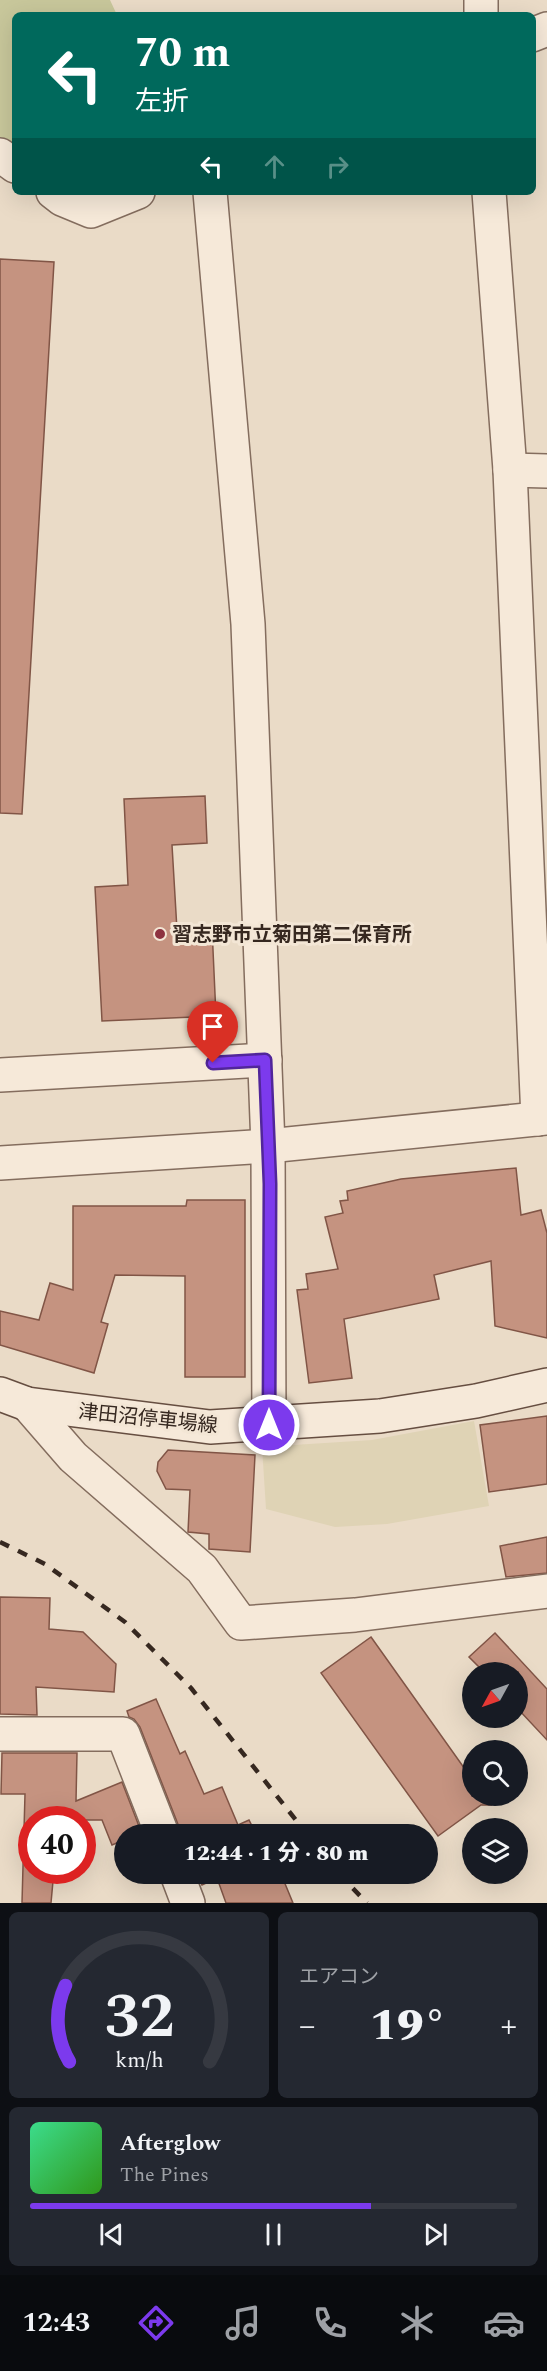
<!DOCTYPE html>
<html lang="ja">
<meta charset="utf-8">
<style>
body{margin:0;font-family:Spectral,"Noto Sans JP",serif;background:#242831;color:#f1f3f6;height:100vh;display:flex;flex-direction:column;font-size:22px;white-space:nowrap}
*{box-sizing:border-box;margin:0}
p{font-size:20px;color:#9ea1a6}
.icon{flex:none;width:33px;height:33px;fill:none;stroke:currentColor;stroke-width:2;stroke-linecap:round;stroke-linejoin:round}
.map{position:relative;height:1903px;overflow:hidden}
.details{display:flex;flex-direction:column;gap:9px;padding:9px;background:#0d0f14;flex:1}
.details>*{flex:none}
.banner{position:absolute;left:12px;top:12px;width:524px;height:183px;border-radius:9px;box-shadow:0 6px 24px #0002;background:#00695c;color:#fff;overflow:hidden}
.needle{width:39px;rotate:230deg}
.tools{position:absolute;left:462px;top:1662px;display:grid;gap:12px}
.tools a{display:grid;place-items:center;width:66px;height:66px;border-radius:50%;background:#171b24;box-shadow:0 6px 24px #0002;font-size:30px}
.speed{position:absolute;left:18px;top:1806px;display:flex;gap:12px;font-size:30px;font-weight:700;text-align:center}
.speed>*{display:grid;place-content:center;width:78px;height:78px;border-radius:50%;background:#171b24;box-shadow:0 6px 24px #0002;line-height:1}
.speed .limit{border:9px solid #d22;background:#fff;color:#111}
.pin{position:absolute;display:grid;place-items:center;width:51px;height:51px;color:#fff;margin:-62px -26px;border-radius:50% 50% 50% 0;rotate:-45deg;box-shadow:0 0 6px #0007}
.pin .icon{rotate:45deg}
.me{position:absolute;width:66px;margin:-33px;rotate:0deg;stroke-linejoin:round;filter:drop-shadow(0 0 4px #0008)}
.turn{display:flex;align-items:center;gap:21px;height:126px;padding:0 24px;font-size:27px}
.turn .icon{width:78px;height:78px;stroke-width:2.5}
.turn b{display:block;font-size:42px;line-height:51px}
.lanes{display:flex;align-items:center;height:57px;padding:0 24px;background:#0003;justify-content:center;gap:30px;direction:ltr}
.lanes .off{opacity:.35}
.big{font-size:45px;font-weight:800;line-height:1.1}
.details .card{flex:1;display:flex;flex-direction:column;justify-content:center;gap:9px;min-width:0;padding:0 21px;border-radius:9px;background:#242831}
.details .dial{align-items:center;gap:0}
.dial svg{height:156px;overflow:visible;fill:none;stroke:#363941;stroke-width:7;stroke-linecap:round;text-anchor:middle}
.dial text{fill:#f1f3f6;stroke:none}
.song{display:flex;align-items:center;gap:18px}
.cover{width:72px;height:72px;border-radius:9px;background:linear-gradient(135deg,hsl(150 70% 55%),hsl(110 70% 35%))}
.played{height:6px;border-radius:3px;background:linear-gradient(90deg,#7c3aed 70%,#363941 70%)}
.keys{display:flex;justify-content:space-around;direction:ltr}
.heat{display:flex;justify-content:space-between;align-items:center;font-size:33px;direction:ltr}
.details .tiles{flex:1;display:grid;gap:9px;grid-template-columns:1fr 1fr}
.card:last-child{grid-column:span 2}
.trip{position:absolute;left:114px;top:1824px;width:324px;height:60px;border-radius:30px;background:#171b24;box-shadow:0 6px 24px #0002;font-weight:800;line-height:60px;text-align:center}
.tabs{display:flex;height:96px;justify-content:space-around;align-items:center;background:#090b0e;color:#9ea1a6}
.tabs .icon{width:42px;height:42px}
.tabs .active{color:#7c3aed}
.tabs b{font-size:27px;color:#f1f3f6}
.map>svg:first-child{display:block}
.farmland{fill:#dfd3b5}
.green{fill:#c8c79b}
.building{fill:#c59380;stroke:#815546;stroke-width:1.5}
.lines{fill:none;stroke-linecap:round;stroke-linejoin:round}
.minor-casing{stroke:#846d5e;stroke-width:36}
.tertiary-casing{stroke:#846d5e;stroke-width:36}
.secondary-casing{stroke:#664e41;stroke-width:36}
.minor{stroke:#f6e9d9;stroke-width:33}
.tertiary{stroke:#f6e9d9;stroke-width:33}
.secondary{stroke:#f6e9d9;stroke-width:33}
.rail{stroke:#362820;stroke-width:4.5;stroke-dasharray:10 10;stroke-linecap:butt}
.route-casing{stroke:#51269a;stroke-width:15}
.route{stroke:#7c3aed;stroke-width:10}
.poi-dot{fill:#8e3340;stroke:#f3e6d5;stroke-width:2}
.labels{text-anchor:middle;stroke-width:6;stroke-linejoin:round;paint-order:stroke}
.poi-label{font-size:20px;font-weight:bold;fill:#362820;stroke:#f3e6d5;text-anchor:start}
.street-label{font-size:20px;fill:#362820;stroke:#f3e6d5}
</style>
<div class="map">
<svg width="547" height="1903" viewBox="0 0 547 1903">
<rect width="100%" height="100%" fill="#eadbc7"/>
<path class="farmland" d="M474,1421L489,1506L387,1524L335,1527L266,1509L262,1447L372,1440Z"/>
<path class="green" d="M0,0H110L117,15H15V151L0,139Z"/>
<g class="building">
<path d="M0,259L54,262L22,814L0,813Z"/>
<path d="M205,796L207,843L172,845L177,930L212,928L216,1016L102,1021L95,887L128,885L124,799Z"/>
<path d="M516,1168L521,1215L541,1210L547,1233V1338L495,1326L491,1261L434,1275L439,1299L344,1319L352,1378L309,1383L297,1290L308,1289L306,1274L338,1269L325,1217L343,1213L340,1201L348,1200L347,1191L401,1179Z"/>
<path d="M187,1200H245V1377H185V1276L115,1275L101,1322L108,1324L94,1373L0,1345V1311L39,1320L50,1283L73,1290V1206H186Z"/>
<path d="M547,1416V1484L489,1492L480,1425Z"/>
<path d="M168,1450L255,1455L250,1552L209,1549V1534L188,1532L190,1490L166,1489L157,1471L158,1462Z"/>
<path d="M547,1537V1573L506,1577L500,1546Z"/>
<path d="M0,1597L50,1598L49,1629L83,1632L116,1664L114,1692L36,1687L37,1715L0,1714Z"/>
<path d="M495,1633L547,1689V1740L518,1709V1672H484L469,1657Z"/>
<path d="M371,1637L472,1779V1796H485L491,1805H481L438,1836L321,1673Z"/>
<path d="M156,1699L180,1754L185,1751L204,1794L222,1787L238,1825L249,1820L256,1834H180L179,1827L140,1727L134,1719L129,1717L127,1711Z"/>
<path d="M2,1753H77L76,1801L122,1782L142,1834H124V1840L112,1845L102,1820H32V1870H54L51,1903H22L25,1794H1Z"/>
<path d="M197,1874H281L293,1903H226L217,1878L202,1885Z"/>
</g>
<g class="lines">
<defs>
<g id="minor">
<path d="M481,15V0"/>
<path d="M532,35L547,29"/>
<path d="M0,155L15,166"/>
<path d="M53,192L62,199L91,211L138,192"/>
<path d="M210,192L248,624L268,1146"/>
<path d="M510,470L547,471"/>
<path d="M0,1075L265,1060"/>
<path d="M27,1404L73,1457L202,1569L241,1623L355,1615L547,1591"/>
<path d="M0,1734H123L162,1834"/>
<path d="M177,1874L188,1903"/>
</g>
<g id="tertiary">
<path d="M489,192L510,470L538,1119"/>
<path d="M268,1146L269,1425"/>
<path d="M0,1163L268,1146L547,1118"/>
</g>
<path id="secondary" d="M0,1394L27,1404L210,1427L380,1416L476,1401L547,1385"/>
</defs>
<use href="#minor" class="minor-casing"/>
<use href="#tertiary" class="tertiary-casing"/>
<use href="#secondary" class="secondary-casing"/>
<use href="#minor" class="minor"/>
<use href="#tertiary" class="tertiary"/>
<use href="#secondary" class="secondary"/>
<g class="rail">
<path d="M0,1542L45,1564L125,1622L191,1688L307,1834"/>
<path d="M339,1874L367,1903"/>
</g>
</g>
<g class="lines">
<defs>
<path id="route" d="M213,1063L265,1060L270,1184L269,1425"/>
</defs>
<use href="#route" class="route-casing"/>
<use href="#route" class="route"/>
</g>
<circle class="poi-dot" cx="160" cy="934" r="6"/>
<g class="labels">
<g class="poi-label">
<text x="172" y="941">習志野市立菊田第二保育所</text>
</g>
<g class="street-label">
<text transform="translate(148 1418) rotate(6)" y="7">津田沼停車場線</text>
</g>
</g>
</svg>
<div class="tools">
<a><svg class="needle" viewBox="-14 -14 28 28"><path d="M0-13l5 13h-10z" fill="#e53935"/><path d="M0 13l5-13h-10z" fill="#9ea1a6"/></svg></a>
<a><svg class="icon" aria-label="search" viewBox="0 0 24 24"><circle cx="10" cy="10" r="6"/><path d="M15 15l6 6"/></svg></a>
<a><svg class="icon" aria-label="layers" viewBox="0 0 24 24"><path d="M12 4l9 5-9 5-9-5zM3 14l9 5 9-5"/></svg></a>
</div>
<div class="speed"><div class="limit">40</div></div>
<div class="pin" style="left:213px;top:1063px;background:#d93025"><svg class="icon" aria-label="arrive" viewBox="0 0 24 24"><path d="M6 21V4h12l-3 4 3 4H6"/></svg></div>
<svg class="me" style="left:269px;top:1425px" viewBox="-20 -20 40 40"><circle r="17" fill="#7c3aed" stroke="#fff" stroke-width="3"/><path d="M0-11L8 9 0 5-8 9z" fill="#fff"/></svg>
<div class="trip">12:44 · 1 分 · 80 m</div>
<div class="banner">
<div class="turn"><svg class="icon" aria-label="left" viewBox="0 0 24 24"><path d="M17 20v-9H6M10 6l-5 5 5 5"/></svg><div><b>70 m</b>左折</div></div>
<div class="lanes"><svg class="icon" aria-label="left" viewBox="0 0 24 24"><path d="M17 20v-9H6M10 6l-5 5 5 5"/></svg><svg class="icon off" aria-label="ahead" viewBox="0 0 24 24"><path d="M12 20V5M6 11l6-6 6 6"/></svg><svg class="icon off" aria-label="right" viewBox="0 0 24 24"><path d="M7 20v-9h11M14 6l5 5-5 5"/></svg></div>
</div>
</div>
<section class="details">
<div class="tiles">
<div class="card dial"><svg viewBox="0 0 100 80">
<path d="M14 69A42 42 0 1 1 86 69"/>
<path d="M14 69A42 42 0 0 1 12 30" stroke="#7c3aed"/>
<text x="50" y="56" font-size="32" font-weight="700">32</text>
<text x="50" y="72" font-size="11">km/h</text>
</svg></div>
<div class="card"><p>エアコン</p>
<div class="heat"><a>−</a><b class="big">19°</b><a>+</a></div>
</div>
<div class="card">
<div class="song"><i class="cover"></i><div><b>Afterglow</b><p>The Pines</p></div></div>
<div class="played"></div>
<div class="keys"><svg class="icon" aria-label="previous" viewBox="0 0 24 24"><path d="M18 5L8 12l10 7zM5 5v14"/></svg><svg class="icon" aria-label="pause" viewBox="0 0 24 24"><path d="M8 5v14M16 5v14"/></svg><svg class="icon" aria-label="next" viewBox="0 0 24 24"><path d="M6 5l10 7-10 7zM19 5v14"/></svg></div>
</div>
</div>
</section>
<nav class="tabs">
<b>12:43</b>
<svg class="icon active" aria-label="directions" viewBox="0 0 24 24"><path d="M12 3l9 9-9 9-9-9zM9 14v-3h6M13 9l2 2-2 2"/></svg>
<svg class="icon" aria-label="music" viewBox="0 0 24 24"><path d="M9 18V5l10-2v13"/><circle cx="6" cy="18" r="3"/><circle cx="16" cy="16" r="3"/></svg>
<svg class="icon" aria-label="phone" viewBox="0 0 24 24"><path d="M5 4h4l2 5-3 2q2 4 5 5l2-3 5 2v4C11 20 4 13 5 4z"/></svg>
<svg class="icon" aria-label="climate" viewBox="0 0 24 24"><path d="M12 3v18M4 7l16 10M4 17L20 7"/></svg>
<svg class="icon" aria-label="car" viewBox="0 0 24 24"><path d="M5 17H2v-5l4-1 3-4h7l3 4 3 1v5h-3M9 17h6M6 11h13"/><circle cx="7" cy="17" r="2"/><circle cx="17" cy="17" r="2"/></svg>
</nav>
